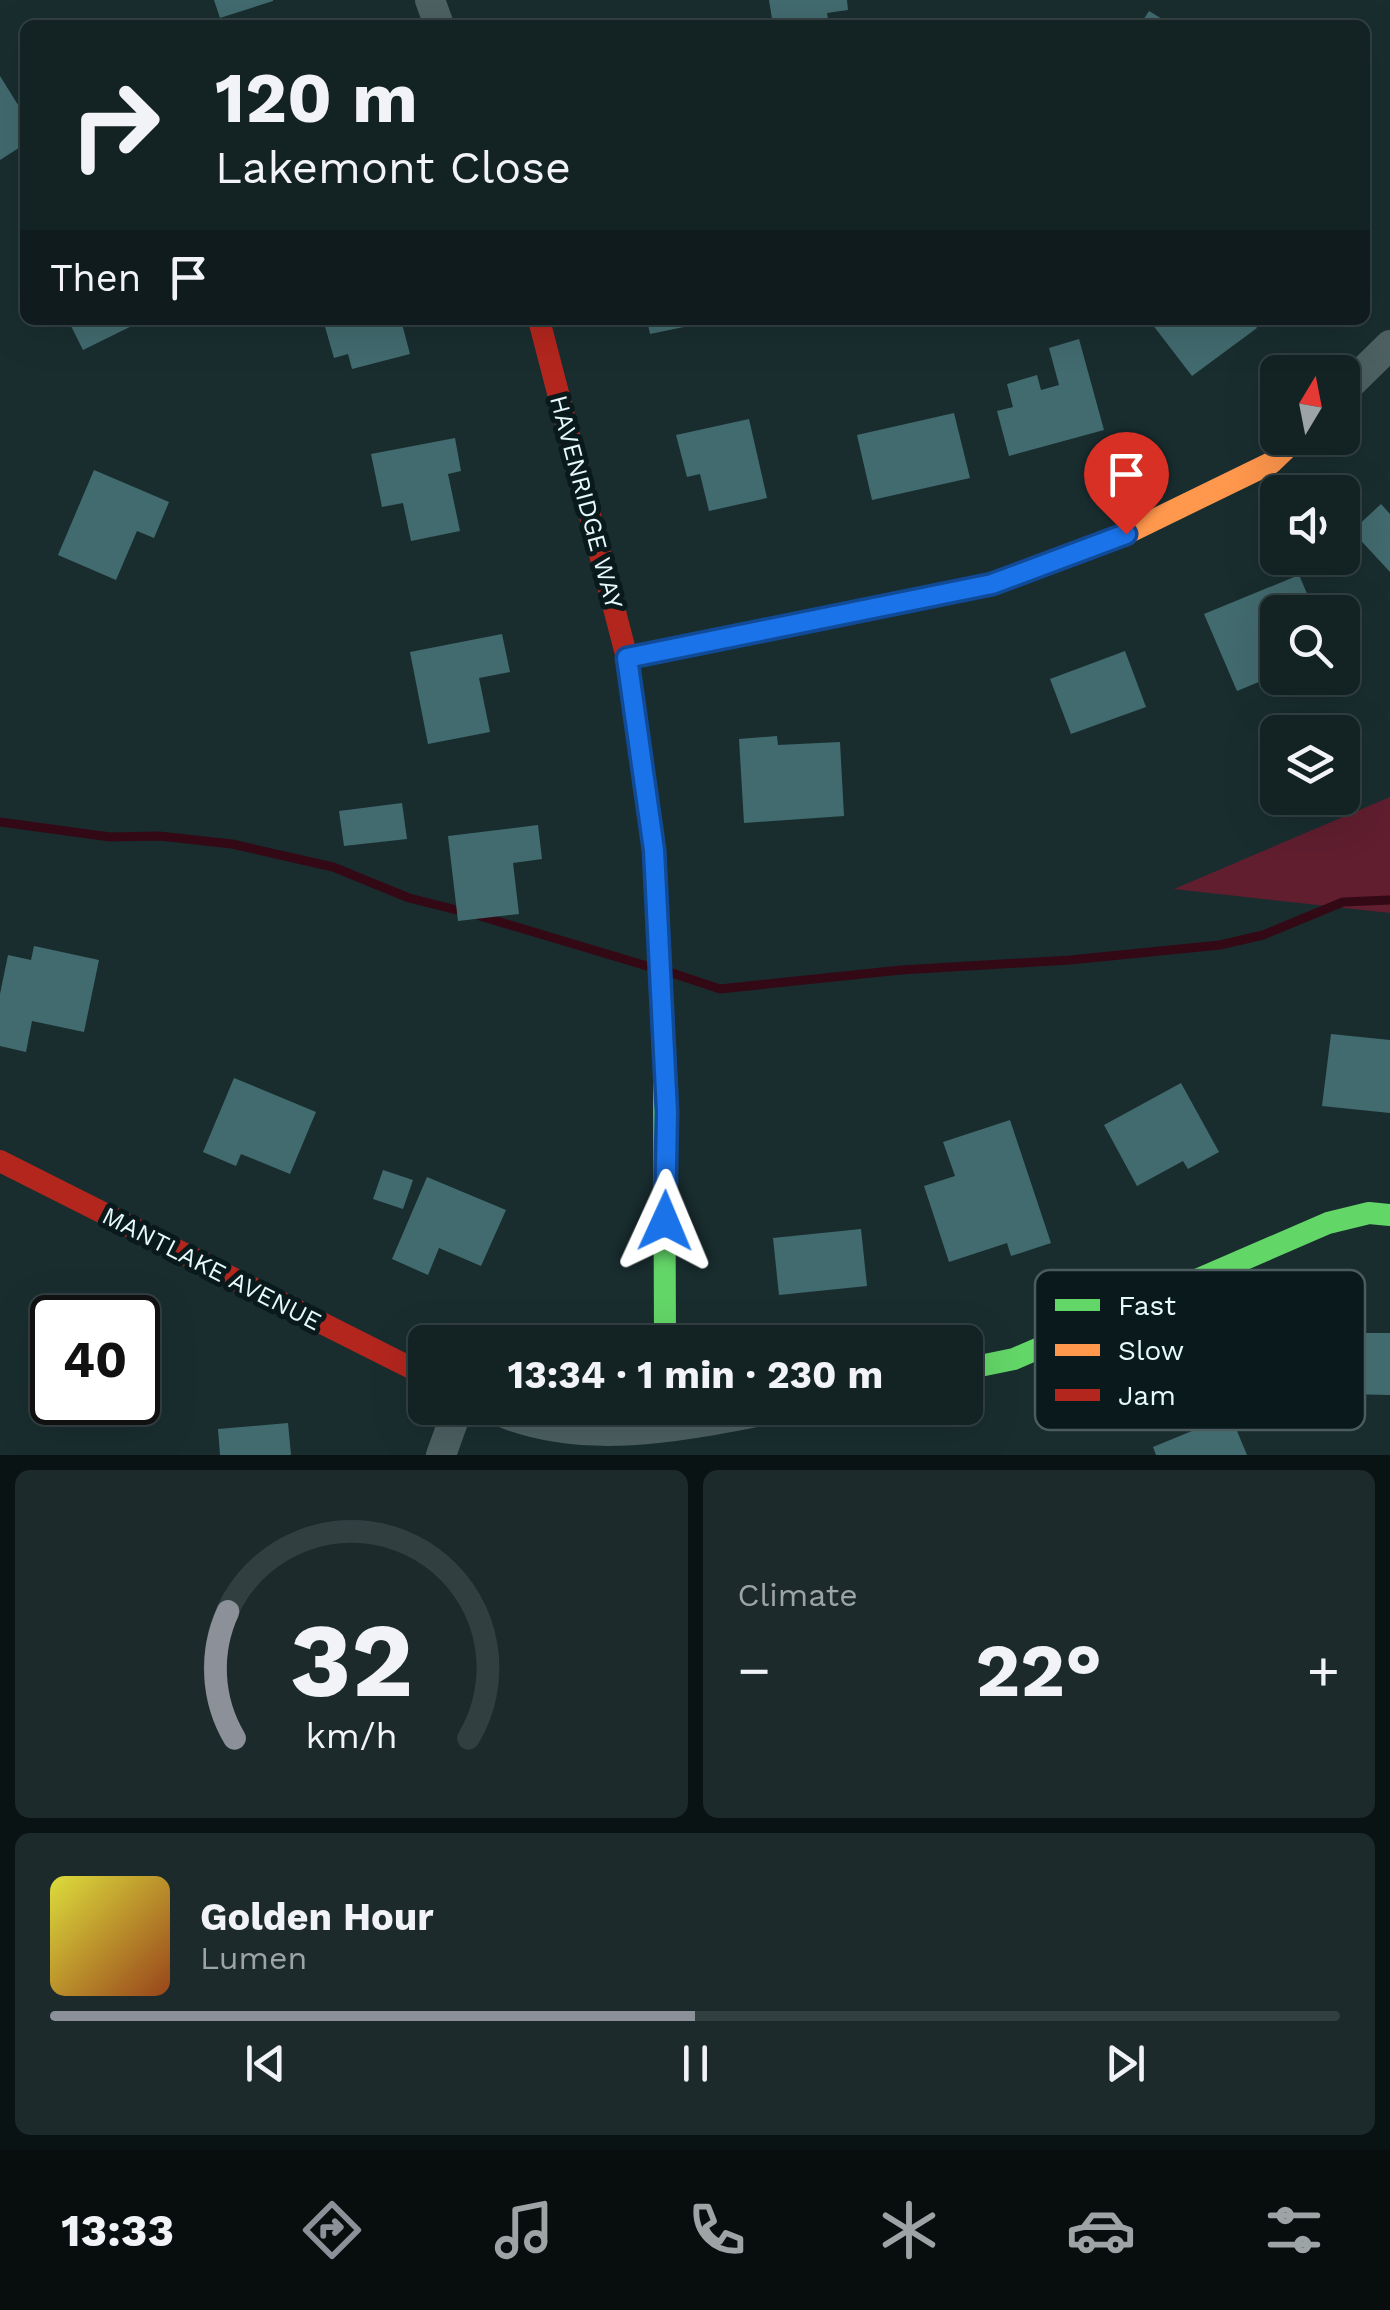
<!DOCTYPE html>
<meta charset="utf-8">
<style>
body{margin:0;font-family:"Work Sans",sans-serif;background:#1c2a2b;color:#f1f3f6;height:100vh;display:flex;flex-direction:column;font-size:38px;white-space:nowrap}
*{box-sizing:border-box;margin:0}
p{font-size:32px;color:#9da4a6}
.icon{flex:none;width:55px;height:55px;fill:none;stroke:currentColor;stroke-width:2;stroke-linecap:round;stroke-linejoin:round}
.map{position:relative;height:1455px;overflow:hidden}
.side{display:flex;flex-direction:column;gap:15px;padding:15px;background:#0a1313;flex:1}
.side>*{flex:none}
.banner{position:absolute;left:20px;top:20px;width:1350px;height:305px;border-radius:15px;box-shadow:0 10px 40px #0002,0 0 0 2px #323f41;background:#132223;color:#f1f3f6;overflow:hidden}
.needle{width:65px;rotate:10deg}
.fabs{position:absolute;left:1260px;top:355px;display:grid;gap:20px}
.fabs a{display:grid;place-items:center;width:100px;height:100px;border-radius:15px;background:#132223;box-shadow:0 10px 40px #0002,0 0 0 2px #323f41;font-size:50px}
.speed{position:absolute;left:30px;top:1295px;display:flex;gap:20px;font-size:50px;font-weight:700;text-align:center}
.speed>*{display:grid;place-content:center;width:130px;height:130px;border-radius:50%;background:#132223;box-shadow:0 10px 40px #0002,0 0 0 2px #323f41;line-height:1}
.speed .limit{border:5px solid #111;border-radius:15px;background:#fff;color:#111}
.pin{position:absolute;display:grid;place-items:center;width:85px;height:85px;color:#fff;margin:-102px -42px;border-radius:50% 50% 50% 0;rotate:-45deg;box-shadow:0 0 10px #0007}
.pin .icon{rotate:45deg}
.me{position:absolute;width:110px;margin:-55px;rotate:1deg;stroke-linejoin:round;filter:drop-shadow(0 0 8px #0008)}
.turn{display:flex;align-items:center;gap:35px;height:210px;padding:0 30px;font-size:45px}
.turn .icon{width:130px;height:130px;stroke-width:2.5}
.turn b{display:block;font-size:70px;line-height:85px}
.then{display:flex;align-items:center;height:95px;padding:0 30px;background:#0003;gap:20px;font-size:38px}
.big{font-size:75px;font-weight:700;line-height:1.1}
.side .tile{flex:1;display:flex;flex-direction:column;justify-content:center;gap:15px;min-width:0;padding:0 35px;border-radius:15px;background:#1c2a2b}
.side .dial{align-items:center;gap:0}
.dial svg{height:260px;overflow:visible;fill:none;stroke:#323f41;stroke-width:7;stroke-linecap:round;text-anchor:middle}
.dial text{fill:#f1f3f6;stroke:none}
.song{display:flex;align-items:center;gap:30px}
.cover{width:120px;height:120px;border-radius:15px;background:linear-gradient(135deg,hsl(60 70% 55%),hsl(20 70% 35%))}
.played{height:10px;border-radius:5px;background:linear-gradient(90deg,#8c9099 50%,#323f41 50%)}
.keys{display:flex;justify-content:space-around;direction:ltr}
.heat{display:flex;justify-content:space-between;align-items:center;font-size:55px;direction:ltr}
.side .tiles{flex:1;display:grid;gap:15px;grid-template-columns:1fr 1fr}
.tile:last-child{grid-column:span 2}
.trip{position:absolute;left:408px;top:1325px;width:575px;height:100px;border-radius:15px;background:#132223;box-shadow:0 10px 40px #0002,0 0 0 2px #323f41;font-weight:700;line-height:100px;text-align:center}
.menu{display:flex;height:160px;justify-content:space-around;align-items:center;background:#080e0e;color:#9da4a6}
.menu .icon{width:70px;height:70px}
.menu .on{color:#8c9099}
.menu b{font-size:45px;color:#f1f3f6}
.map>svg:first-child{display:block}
.green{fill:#601e2f}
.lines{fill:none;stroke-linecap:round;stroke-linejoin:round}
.stream{stroke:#330915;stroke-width:9}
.building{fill:#426b6f}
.street{stroke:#4d6062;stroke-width:30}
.fast{stroke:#63d668;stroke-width:22}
.slow{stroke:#ff974d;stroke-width:22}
.jam{stroke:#b3261e;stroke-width:22}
.route-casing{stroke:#114b97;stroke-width:25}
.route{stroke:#1a73e8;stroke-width:18}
.labels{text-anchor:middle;stroke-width:10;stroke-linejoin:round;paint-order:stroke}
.street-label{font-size:25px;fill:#e6f9fc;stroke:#0a191b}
.key{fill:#0a191b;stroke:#4c5c5e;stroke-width:2.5}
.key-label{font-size:28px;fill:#e6f9fc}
</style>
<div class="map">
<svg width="1390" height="1455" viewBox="0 0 1390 1455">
<rect width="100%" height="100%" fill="#192d2f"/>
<path class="green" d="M1390,797V913L1174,889Z"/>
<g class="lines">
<g class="stream">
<path d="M0,822L110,837L159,836L232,844L333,867L409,898L465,912"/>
<path d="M480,916L647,966"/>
<path d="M672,973L720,989L901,970L1070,960L1220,945L1263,935L1343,902L1390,900"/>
</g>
</g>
<g class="building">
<path d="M214,0H273V1L220,18Z"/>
<path d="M769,0H847L848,10L827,13L829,25H773Z"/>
<path d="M1149,11L1172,25H1140Z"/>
<path d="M0,76L25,116V144L0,160Z"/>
<path d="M68,320H144L83,350Z"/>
<path d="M323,320H401L410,354L352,369L348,354L334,358Z"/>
<path d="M647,320H708V322L650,334Z"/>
<path d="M1149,320H1252L1257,328L1192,376Z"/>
<path d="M1079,339L1104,430L1009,456L997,411L1013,407L1007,384L1037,375L1041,390L1059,385L1049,348Z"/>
<path d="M954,413L970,478L872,500L857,435Z"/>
<path d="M749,419L767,498L709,511L700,474L687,477L676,435Z"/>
<path d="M455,438L461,471L448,474L460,531L411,541L403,503L382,507L371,454Z"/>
<path d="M94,470L169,502L154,538L137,531L116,580L58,555Z"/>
<path d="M1381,504L1390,514V572L1352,531Z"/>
<path d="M1299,575L1315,612H1278V674L1237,691L1204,614Z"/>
<path d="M502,634L510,672L479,678L490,732L428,744L410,652Z"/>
<path d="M1125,651L1146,707L1071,734L1050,679Z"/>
<path d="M777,736L778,745L840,742L844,816L744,823L739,739Z"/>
<path d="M402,803L407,839L344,846L339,811Z"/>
<path d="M538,825L542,859L513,863L519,914L458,921L448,836Z"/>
<path d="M34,946L99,960L84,1032L32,1021L26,1052L0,1046V994L8,955L31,960Z"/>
<path d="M1331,1034L1390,1040V1113L1322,1106Z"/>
<path d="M234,1078L316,1112L290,1174L241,1154L236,1166L203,1152Z"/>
<path d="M1181,1083L1219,1152L1188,1169L1183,1161L1137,1186L1104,1125Z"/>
<path d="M1010,1120L1051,1243L1011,1256L1007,1243L949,1262L924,1186L955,1176L943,1142Z"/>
<path d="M383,1170L413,1180L403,1209L373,1199Z"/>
<path d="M427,1177L506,1210L481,1266L439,1248L428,1275L392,1259Z"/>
<path d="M861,1229L867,1286L779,1295L773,1238Z"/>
<path d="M1347,1333H1390V1395L1346,1394Z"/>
<path d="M1217,1383L1247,1455H1156L1153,1447L1192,1431L1179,1399Z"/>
<path d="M288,1423L291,1455H220L218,1429Z"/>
</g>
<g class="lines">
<g class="street">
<path d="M430,0L439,25"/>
<path d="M1342,392L1390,345"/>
<path d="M492,1408C581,1449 684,1426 776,1408"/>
<path d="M441,1455L458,1408"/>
</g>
<g class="fast">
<path d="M664,1052L665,1342"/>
<path d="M965,1369L1014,1359L1328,1223L1369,1213L1390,1215"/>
</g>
<path class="slow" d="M1121,536L1271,463L1297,438"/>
<g class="jam">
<path d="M539,320L627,658L655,850L664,1052"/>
<path d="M627,658L992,584L1121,536"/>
<path d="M0,1161L425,1375"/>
</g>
</g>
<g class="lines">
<defs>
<path id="route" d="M665,1221L667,1112L654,850L627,658L992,584L1126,534"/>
</defs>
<use href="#route" class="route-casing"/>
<use href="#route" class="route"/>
</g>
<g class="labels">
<g class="street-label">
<text transform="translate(587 502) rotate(75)" y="9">HAVENRIDGE WAY</text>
<text transform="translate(212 1268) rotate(27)" y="9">MANTLAKE AVENUE</text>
</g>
</g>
<rect x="1035" y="1270" width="330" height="160" rx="15" class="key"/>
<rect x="1055" y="1299" width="45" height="12" fill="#63d668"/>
<rect x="1055" y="1344" width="45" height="12" fill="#ff974d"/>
<rect x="1055" y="1389" width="45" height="12" fill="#b3261e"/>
<g class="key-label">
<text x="1118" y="1315">Fast</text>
<text x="1118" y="1360">Slow</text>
<text x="1118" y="1405">Jam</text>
</g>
</svg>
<div class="fabs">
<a><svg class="needle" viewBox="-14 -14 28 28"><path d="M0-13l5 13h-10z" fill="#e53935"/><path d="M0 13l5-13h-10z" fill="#9da4a6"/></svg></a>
<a><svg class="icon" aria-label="sound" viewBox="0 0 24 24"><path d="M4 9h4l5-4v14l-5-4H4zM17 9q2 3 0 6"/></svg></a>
<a><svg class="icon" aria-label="search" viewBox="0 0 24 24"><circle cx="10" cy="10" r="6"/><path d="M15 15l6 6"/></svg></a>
<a><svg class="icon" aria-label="layers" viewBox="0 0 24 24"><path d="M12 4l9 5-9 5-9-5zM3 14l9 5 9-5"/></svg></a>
</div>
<div class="speed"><div class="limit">40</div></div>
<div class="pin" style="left:1126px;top:534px;background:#d93025"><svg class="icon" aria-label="arrive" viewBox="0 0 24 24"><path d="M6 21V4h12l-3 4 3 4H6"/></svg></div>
<svg class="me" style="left:665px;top:1221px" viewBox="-20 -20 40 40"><path d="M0-17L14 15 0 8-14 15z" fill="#1a73e8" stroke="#fff" stroke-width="4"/></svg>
<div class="trip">13:34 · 1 min · 230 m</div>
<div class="banner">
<div class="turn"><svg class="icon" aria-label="right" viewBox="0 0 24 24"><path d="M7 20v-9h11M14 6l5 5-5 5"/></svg><div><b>120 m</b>Lakemont Close</div></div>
<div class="then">Then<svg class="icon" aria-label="arrive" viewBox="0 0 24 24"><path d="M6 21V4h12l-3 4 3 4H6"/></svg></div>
</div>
</div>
<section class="side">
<div class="tiles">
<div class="tile dial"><svg viewBox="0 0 100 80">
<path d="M14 69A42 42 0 1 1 86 69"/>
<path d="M14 69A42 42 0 0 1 12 30" stroke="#8c9099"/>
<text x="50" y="56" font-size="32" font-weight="700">32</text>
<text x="50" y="72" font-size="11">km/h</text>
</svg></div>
<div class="tile"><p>Climate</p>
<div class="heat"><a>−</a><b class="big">22°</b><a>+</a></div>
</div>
<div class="tile">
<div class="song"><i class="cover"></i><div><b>Golden Hour</b><p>Lumen</p></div></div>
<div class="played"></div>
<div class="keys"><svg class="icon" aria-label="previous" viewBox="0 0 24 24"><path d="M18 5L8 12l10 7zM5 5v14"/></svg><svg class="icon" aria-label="pause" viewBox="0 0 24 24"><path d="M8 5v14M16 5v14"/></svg><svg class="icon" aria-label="next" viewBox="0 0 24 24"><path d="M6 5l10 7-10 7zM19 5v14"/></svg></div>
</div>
</div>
</section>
<nav class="menu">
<b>13:33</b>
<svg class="icon on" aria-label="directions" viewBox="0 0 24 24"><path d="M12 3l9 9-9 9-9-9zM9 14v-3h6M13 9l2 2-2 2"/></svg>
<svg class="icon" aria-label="music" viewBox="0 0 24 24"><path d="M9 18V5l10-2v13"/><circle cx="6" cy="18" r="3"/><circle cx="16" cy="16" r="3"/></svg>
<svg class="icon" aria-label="phone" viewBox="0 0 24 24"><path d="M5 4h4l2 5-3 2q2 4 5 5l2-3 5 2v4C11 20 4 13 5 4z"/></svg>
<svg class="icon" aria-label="climate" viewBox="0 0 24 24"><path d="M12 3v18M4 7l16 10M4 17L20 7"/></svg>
<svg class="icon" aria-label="car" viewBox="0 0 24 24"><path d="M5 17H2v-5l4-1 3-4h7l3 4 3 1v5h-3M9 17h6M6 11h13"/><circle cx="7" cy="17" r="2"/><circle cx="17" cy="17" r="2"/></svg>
<svg class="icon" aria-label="filters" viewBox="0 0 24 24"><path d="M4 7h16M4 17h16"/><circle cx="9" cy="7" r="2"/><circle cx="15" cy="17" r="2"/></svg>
</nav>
